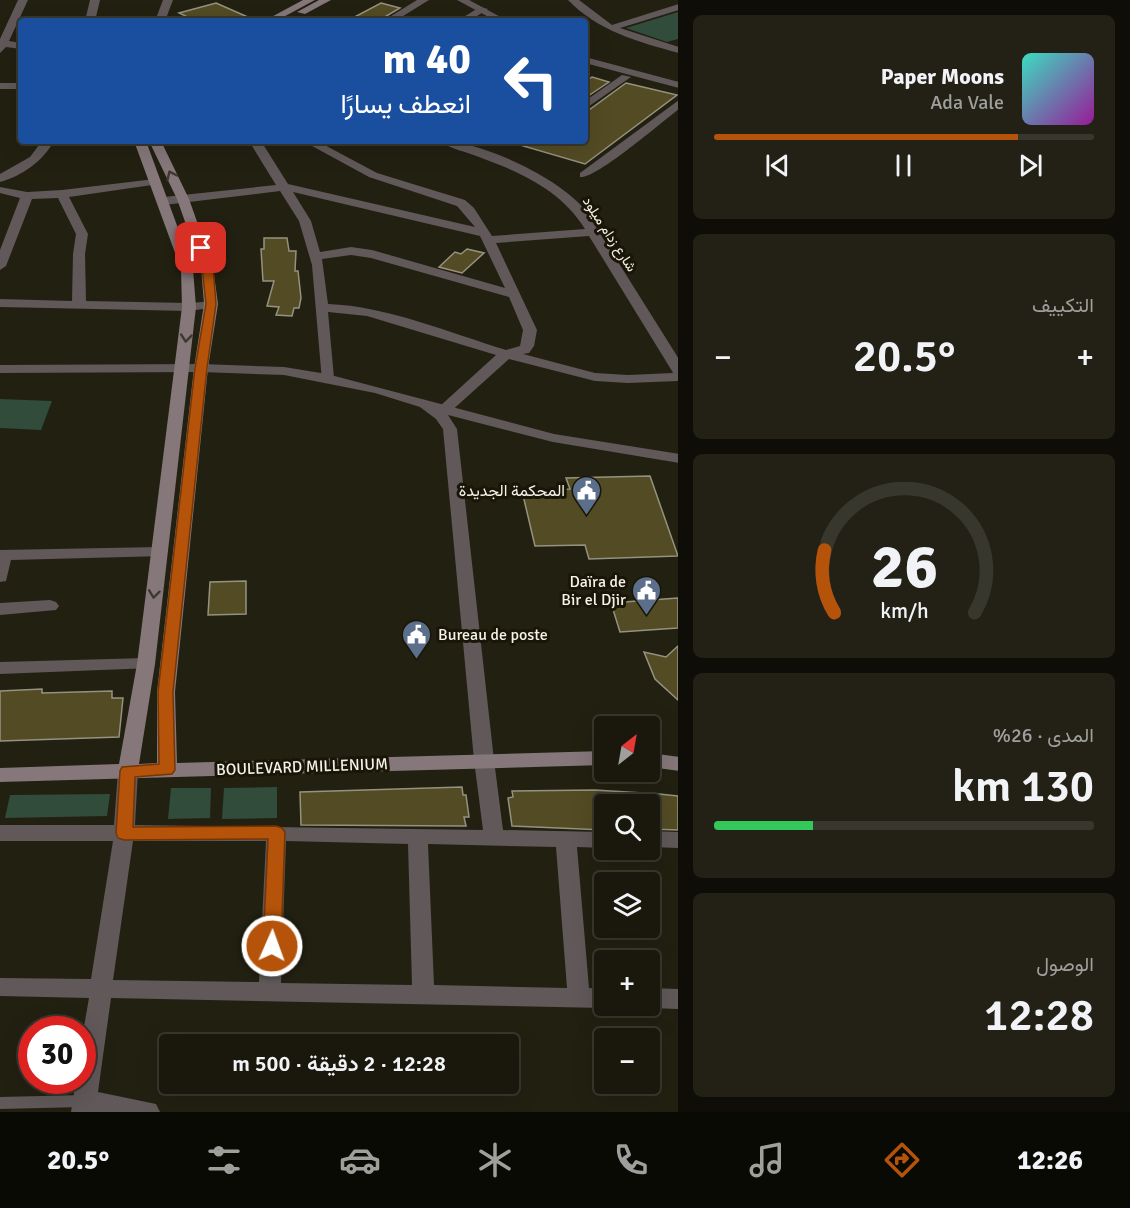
<!DOCTYPE html>
<html lang="ar">
<meta charset="utf-8">
<style>
body{margin:0;font-family:Signika,Vazirmatn,sans-serif;background:#232116;color:#f1f3f6;direction:rtl;height:100vh;display:flex;flex-direction:column;font-size:22px;white-space:nowrap}
*{box-sizing:border-box;margin:0}
p{font-size:20px;color:#9fa09d}
.icon{flex:none;width:33px;height:33px;fill:none;stroke:currentColor;stroke-width:2;stroke-linecap:round;stroke-linejoin:round}
.map{position:relative;flex:1;overflow:hidden;direction:ltr}
.details{display:flex;flex-direction:column;gap:15px;padding:15px;background:#0e0d07;width:452px}
.details>*{flex:none}
.hud{position:absolute;left:18px;top:18px;width:570px;height:126px;border-radius:6px;box-shadow:0 6px 24px #0002,0 0 0 2px #38372e;direction:rtl;background:#1a4fa0;color:#fff;overflow:hidden}
.needle{width:39px;rotate:31deg}
.controls{position:absolute;left:594px;top:716px;display:grid;gap:12px}
.controls a{display:grid;place-items:center;width:66px;height:66px;border-radius:6px;background:#1a180d;box-shadow:0 6px 24px #0002,0 0 0 2px #38372e;font-size:30px}
.speed{position:absolute;left:18px;top:1016px;display:flex;gap:12px;font-size:30px;font-weight:700;text-align:center}
.speed>*{display:grid;place-content:center;width:78px;height:78px;border-radius:50%;background:#1a180d;box-shadow:0 6px 24px #0002,0 0 0 2px #38372e;line-height:1}
.speed .limit{border:9px solid #d22;background:#fff;color:#111}
.pin{position:absolute;display:grid;place-items:center;width:51px;height:51px;color:#fff;margin:-26px;border-radius:12px;box-shadow:0 3px 9px #0006}
.me{position:absolute;width:66px;margin:-33px;rotate:2deg;stroke-linejoin:round;filter:drop-shadow(0 0 4px #0008)}
.turn{display:flex;align-items:center;gap:21px;height:126px;padding:0 18px;font-size:27px}
.turn .icon{width:78px;height:78px;stroke-width:2.5}
.turn b{display:block;font-size:42px;line-height:51px}
.big{font-size:45px;font-weight:600;line-height:1.1}
.details .tile{flex:1;display:flex;flex-direction:column;justify-content:center;gap:9px;min-width:0;padding:0 21px;border-radius:9px;background:#232116}
.details .dial{align-items:center;gap:0}
.dial svg{height:156px;overflow:visible;fill:none;stroke:#38372e;stroke-width:7;stroke-linecap:round;text-anchor:middle}
.dial text{fill:#f1f3f6;stroke:none}
.song{display:flex;align-items:center;gap:18px}
.cover{width:72px;height:72px;border-radius:9px;background:linear-gradient(135deg,hsl(170 70% 55%),hsl(300 70% 35%))}
.played{height:6px;border-radius:3px;background:linear-gradient(90deg,#b45309 80%,#38372e 80%)}
.keys{display:flex;justify-content:space-around;direction:ltr}
.heat{display:flex;justify-content:space-between;align-items:center;font-size:33px;direction:ltr}
.charge{height:9px;border-radius:4px;background:linear-gradient(90deg,#34c759 26%,#38372e 0)}
.trip{position:absolute;left:159px;top:1034px;width:360px;height:60px;border-radius:6px;background:#1a180d;box-shadow:0 6px 24px #0002,0 0 0 2px #38372e;font-weight:600;line-height:60px;text-align:center;direction:rtl}
.menu{display:flex;height:96px;justify-content:space-around;align-items:center;background:#0a0a05;color:#9fa09d}
.menu .icon{width:42px;height:42px}
.menu .current{color:#b45309}
.menu b{font-size:27px;color:#f1f3f6}
main{display:flex;flex:1;min-height:0}
.map>svg:first-child{display:block}
.green{fill:#314c3b}
.building{fill:#534b23;stroke:#959281;stroke-width:1.5}
.lines{fill:none;stroke-linecap:round;stroke-linejoin:round}
.service{fill:#605859;fill-rule:evenodd}
.minor{fill:#605859;fill-rule:evenodd}
.tertiary{fill:#605859;fill-rule:evenodd}
.secondary{fill:#85777a;fill-rule:evenodd}
.oneway{stroke:#3f3830}
.route{fill:#b45309;stroke:#753606;stroke-width:1.5}
.labels{text-anchor:middle;stroke-width:6;stroke-linejoin:round;paint-order:stroke}
.far-street-label{font-size:14px;fill:#f4f3e9;stroke:#191608}
.poi-label{font-size:16px;fill:#f4f3e9;stroke:#191608;text-anchor:end}
.street-label{font-size:16px;fill:#f4f3e9;stroke:#191608}
</style>
<main>
<section class="details">
<div class="tile">
<div class="song"><i class="cover"></i><div><b>Paper Moons</b><p>Ada Vale</p></div></div>
<div class="played"></div>
<div class="keys"><svg class="icon" aria-label="previous" viewBox="0 0 24 24"><path d="M18 5L8 12l10 7zM5 5v14"/></svg><svg class="icon" aria-label="pause" viewBox="0 0 24 24"><path d="M8 5v14M16 5v14"/></svg><svg class="icon" aria-label="next" viewBox="0 0 24 24"><path d="M6 5l10 7-10 7zM19 5v14"/></svg></div>
</div>
<div class="tile"><p>التكييف</p>
<div class="heat"><a>−</a><b class="big">20.5°</b><a>+</a></div>
</div>
<div class="tile dial"><svg viewBox="0 0 100 80">
<path d="M14 69A42 42 0 1 1 86 69"/>
<path d="M14 69A42 42 0 0 1 9 37" stroke="#b45309"/>
<text x="50" y="56" font-size="32" font-weight="700">26</text>
<text x="50" y="72" font-size="11">km/h</text>
</svg></div>
<div class="tile"><p>المدى · 26%</p><b class="big">130 km</b><div class="charge"></div></div>
<div class="tile"><p>الوصول</p><b class="big">12:28</b></div>
</section>
<div class="map">
<svg width="679" height="1112" viewBox="0 0 679 1112">
<rect width="100%" height="100%" fill="#222011"/>
<g class="green">
<path d="M678,12V39L667,42L626,28Z"/>
<path d="M0,399L52,401L41,430L0,428Z"/>
<path d="M277,787V818L222,819L224,788Z"/>
<path d="M171,788H211L210,818L168,819Z"/>
<path d="M110,794L107,816L5,818L10,795Z"/>
</g>
<g class="building">
<path d="M216,3L257,21H196L179,13Z"/>
<path d="M381,3L400,8L378,21H347Z"/>
<path d="M592,77L609,82L588,96H585V82Z"/>
<path d="M626,83L677,95L585,164L520,145L521,141H585V113Z"/>
<path d="M264,238H287L289,251H296L295,271H298L301,298L299,308H294L292,316L276,315L279,307L267,306L274,281H263L261,249H264Z"/>
<path d="M467,249L484,253L462,273L439,267L455,252L461,254Z"/>
<path d="M650,476L678,556L589,559L585,545L535,546L522,491L570,489L566,478Z"/>
<path d="M246,581V614L208,615L210,582Z"/>
<path d="M678,598V628L620,632L611,603Z"/>
<path d="M678,646V700L655,679L644,652L666,657Z"/>
<path d="M42,689V693L112,691V698H123L119,737L0,741V691Z"/>
<path d="M462,787L463,795H466L469,817H464L466,826L301,825L300,792Z"/>
<path d="M595,790L643,793V804H604V830L512,826L508,798L513,797L512,791Z"/>
<path d="M650,793L678,796V830L650,829Z"/>
</g>
<g class="lines">
<path class="service" d="M83,1095L88,1097L89,1101L88,1105L83,1107L0,1109V1097Z"/>
<g class="minor">
<path d="M18,0H28L9,41L21,43V49L6,47L0,53V39Z"/>
<path d="M90,0H100L95,21H85Z"/>
<path d="M163,0H173L165,21H155Z"/>
<path d="M417,0H429L395,21H383Z"/>
<path d="M568,0H579L612,25L679,4V10L620,28L679,47V53C638,42 598,31 568,0Z"/>
<path d="M480,7L488,9L469,21H457Z"/>
<path d="M622,75L631,77L585,109V101Z"/>
<rect x="0" y="83" width="21" height="6"/>
<path d="M679,100V109C663,121 595,180 580,177V173Z"/>
<path d="M42,141H54C43,161 22,176 0,182V174L30,157Z"/>
<path d="M249,141H261L288,184L475,227L457,206L369,177L303,141H317L377,173L465,200L474,208L492,236L585,229C561,190 520,172 479,157C467,152 450,149 440,141C482,141 560,178 586,211L679,359V381L628,383L595,381L509,359L449,413H439L437,410L439,407L496,355L367,316L328,312L334,378L327,382L322,381L312,265L299,221L280,191L164,205L158,201L164,197L276,185ZM293,192L480,236L505,288L372,250L351,247L320,252L311,221ZM589,236L672,371L673,373L628,375L595,373L523,354L529,353L534,346L537,330L496,243ZM351,255L371,258L509,297L523,330L520,346L506,350C450,333 387,306 328,304L322,259Z"/>
<path d="M155,179L159,180V184L69,197L88,234L85,254L86,301L189,303L216,301L218,304L216,307L189,311L0,307V299L72,301L73,254L76,234L58,198L32,199L6,266L0,270V250L20,198L0,193V187L27,192L62,190Z"/>
<path d="M159,547L165,548L167,552L165,556L11,560L6,581L0,582V550Z"/>
<path d="M50,600L56,602L59,606L56,610L0,615V603Z"/>
<path d="M146,658L152,660L155,664L152,668L0,674V662Z"/>
<path d="M484,753L491,755L494,760L503,830L604,832V848L577,847L589,988L604,989V1005H611L604,1008L111,998L98,1092L156,1104L160,1112H71L76,1080H82V1038L89,998L0,996V978L91,979L113,841H0V825H114L118,771L121,766L128,764L135,766L138,771L135,825L483,830L474,760L477,755ZM133,841H266L259,982L113,980ZM286,841L408,844L412,985L281,983ZM428,844L556,847L567,988L434,985Z"/>
<path d="M650,831L679,832V848L650,847Z"/>
<path d="M650,988L679,989V1009L650,1008L643,1005H650Z"/>
</g>
<g class="tertiary">
<path d="M457,0H469L508,21H496Z"/>
<path d="M585,57L679,82V88L585,63Z"/>
<path d="M201,364L284,367L327,374L554,434L679,454V463L553,442L448,415L457,429L494,760L491,765L484,767L477,765L474,760L443,429L436,419L420,407L375,393L284,375L201,372L0,373V365Z"/>
</g>
<g class="secondary">
<path d="M303,0H315L276,21H264Z"/>
<path d="M319,0H331L305,14L297,12Z"/>
<path d="M134,141H146L193,269L196,307L155,664L139,764L157,763V692L194,368L204,304L201,267L177,199L149,141H161L189,199L213,267L218,304L208,368L175,692L177,763L604,751V765L0,782V768L119,764L137,664L182,307L181,269Z"/>
<path d="M650,753L679,757V771L650,767Z"/>
</g>
</g>
<defs><path id="oneway-chevron" d="M-2-3.5L2.5 0L-2 3.5" fill="none" stroke-width="1.6" stroke-linecap="round" stroke-linejoin="round" transform="scale(1.5)"/></defs>
<g class="oneway">
<use href="#oneway-chevron" transform="translate(171 175) rotate(-115)"/>
<use href="#oneway-chevron" transform="translate(186 338) rotate(96)"/>
<use href="#oneway-chevron" transform="translate(154 594) rotate(97)"/>
</g>
<path class="route" d="M201,245L206,248L213,267L216,304L207,368L173,692L175,770L172,774L135,777L133,827L276,826L282,828L285,832L281,946L278,951L272,953L265,951L263,946L268,839L124,840L118,838L116,833L120,771L122,767L159,764L158,692L195,368L206,304L202,267L195,248Z"/>
<defs>
<symbol id="civic-pin" viewBox="-11 -11 22 30"><path d="M0 17L-7.5 6A9.5 9.5 0 1 1 7.5 6Z" fill="#5c6f8a" stroke="#191608"/><path d="M-.6-6.5H3V-4.5H.6V-3L4-1V1h2V6H-6V1h2V-1L-.6-3ZM-1.2 2.5V6h2.4V2.5Z" fill="#fff"/></symbol>
</defs>
<g fill-rule="evenodd">
<use href="#civic-pin" x="570" y="474" width="33" height="45"/>
<use href="#civic-pin" x="630" y="574" width="33" height="45"/>
<use href="#civic-pin" x="400" y="618" width="33" height="45"/>
</g>
<g class="labels">
<g class="far-street-label">
<text transform="translate(610 234) rotate(57)" y="5">شارع زدام ميلود</text>
</g>
<g class="poi-label">
<text x="565" y="496">المحكمة الجديدة</text>
<text x="626" y="587">Daïra de<tspan x="626" dy="18">Bir el Djir</tspan></text>
<text x="438" y="640" text-anchor="start">Bureau de poste</text>
</g>
<g class="street-label">
<text transform="translate(302 766) rotate(-2)" y="6">BOULEVARD MILLENIUM</text>
</g>
</g>
</svg>
<div class="controls">
<a><svg class="needle" viewBox="-14 -14 28 28"><path d="M0-13l5 13h-10z" fill="#e53935"/><path d="M0 13l5-13h-10z" fill="#9fa09d"/></svg></a>
<a><svg class="icon" aria-label="search" viewBox="0 0 24 24"><circle cx="10" cy="10" r="6"/><path d="M15 15l6 6"/></svg></a>
<a><svg class="icon" aria-label="layers" viewBox="0 0 24 24"><path d="M12 4l9 5-9 5-9-5zM3 14l9 5 9-5"/></svg></a>
<a>+</a>
<a>−</a>
</div>
<div class="speed"><div class="limit">30</div></div>
<div class="pin" style="left:201px;top:248px;background:#d93025"><svg class="icon" aria-label="arrive" viewBox="0 0 24 24"><path d="M6 21V4h12l-3 4 3 4H6"/></svg></div>
<svg class="me" style="left:272px;top:946px" viewBox="-20 -20 40 40"><circle r="17" fill="#b45309" stroke="#fff" stroke-width="3"/><path d="M0-11L8 9 0 5-8 9z" fill="#fff"/></svg>
<div class="trip">12:28 · 2 دقيقة · 500 m</div>
<div class="hud">
<div class="turn"><svg class="icon" aria-label="left" viewBox="0 0 24 24"><path d="M17 20v-9H6M10 6l-5 5 5 5"/></svg><div><b>40 m</b>انعطف يسارًا</div></div>
</div>
</div>
</main>
<nav class="menu">
<b>12:26</b>
<svg class="icon current" aria-label="directions" viewBox="0 0 24 24"><path d="M12 3l9 9-9 9-9-9zM9 14v-3h6M13 9l2 2-2 2"/></svg>
<svg class="icon" aria-label="music" viewBox="0 0 24 24"><path d="M9 18V5l10-2v13"/><circle cx="6" cy="18" r="3"/><circle cx="16" cy="16" r="3"/></svg>
<svg class="icon" aria-label="phone" viewBox="0 0 24 24"><path d="M5 4h4l2 5-3 2q2 4 5 5l2-3 5 2v4C11 20 4 13 5 4z"/></svg>
<svg class="icon" aria-label="climate" viewBox="0 0 24 24"><path d="M12 3v18M4 7l16 10M4 17L20 7"/></svg>
<svg class="icon" aria-label="car" viewBox="0 0 24 24"><path d="M5 17H2v-5l4-1 3-4h7l3 4 3 1v5h-3M9 17h6M6 11h13"/><circle cx="7" cy="17" r="2"/><circle cx="17" cy="17" r="2"/></svg>
<svg class="icon" aria-label="filters" viewBox="0 0 24 24"><path d="M4 7h16M4 17h16"/><circle cx="9" cy="7" r="2"/><circle cx="15" cy="17" r="2"/></svg>
<b>20.5°</b>
</nav>
